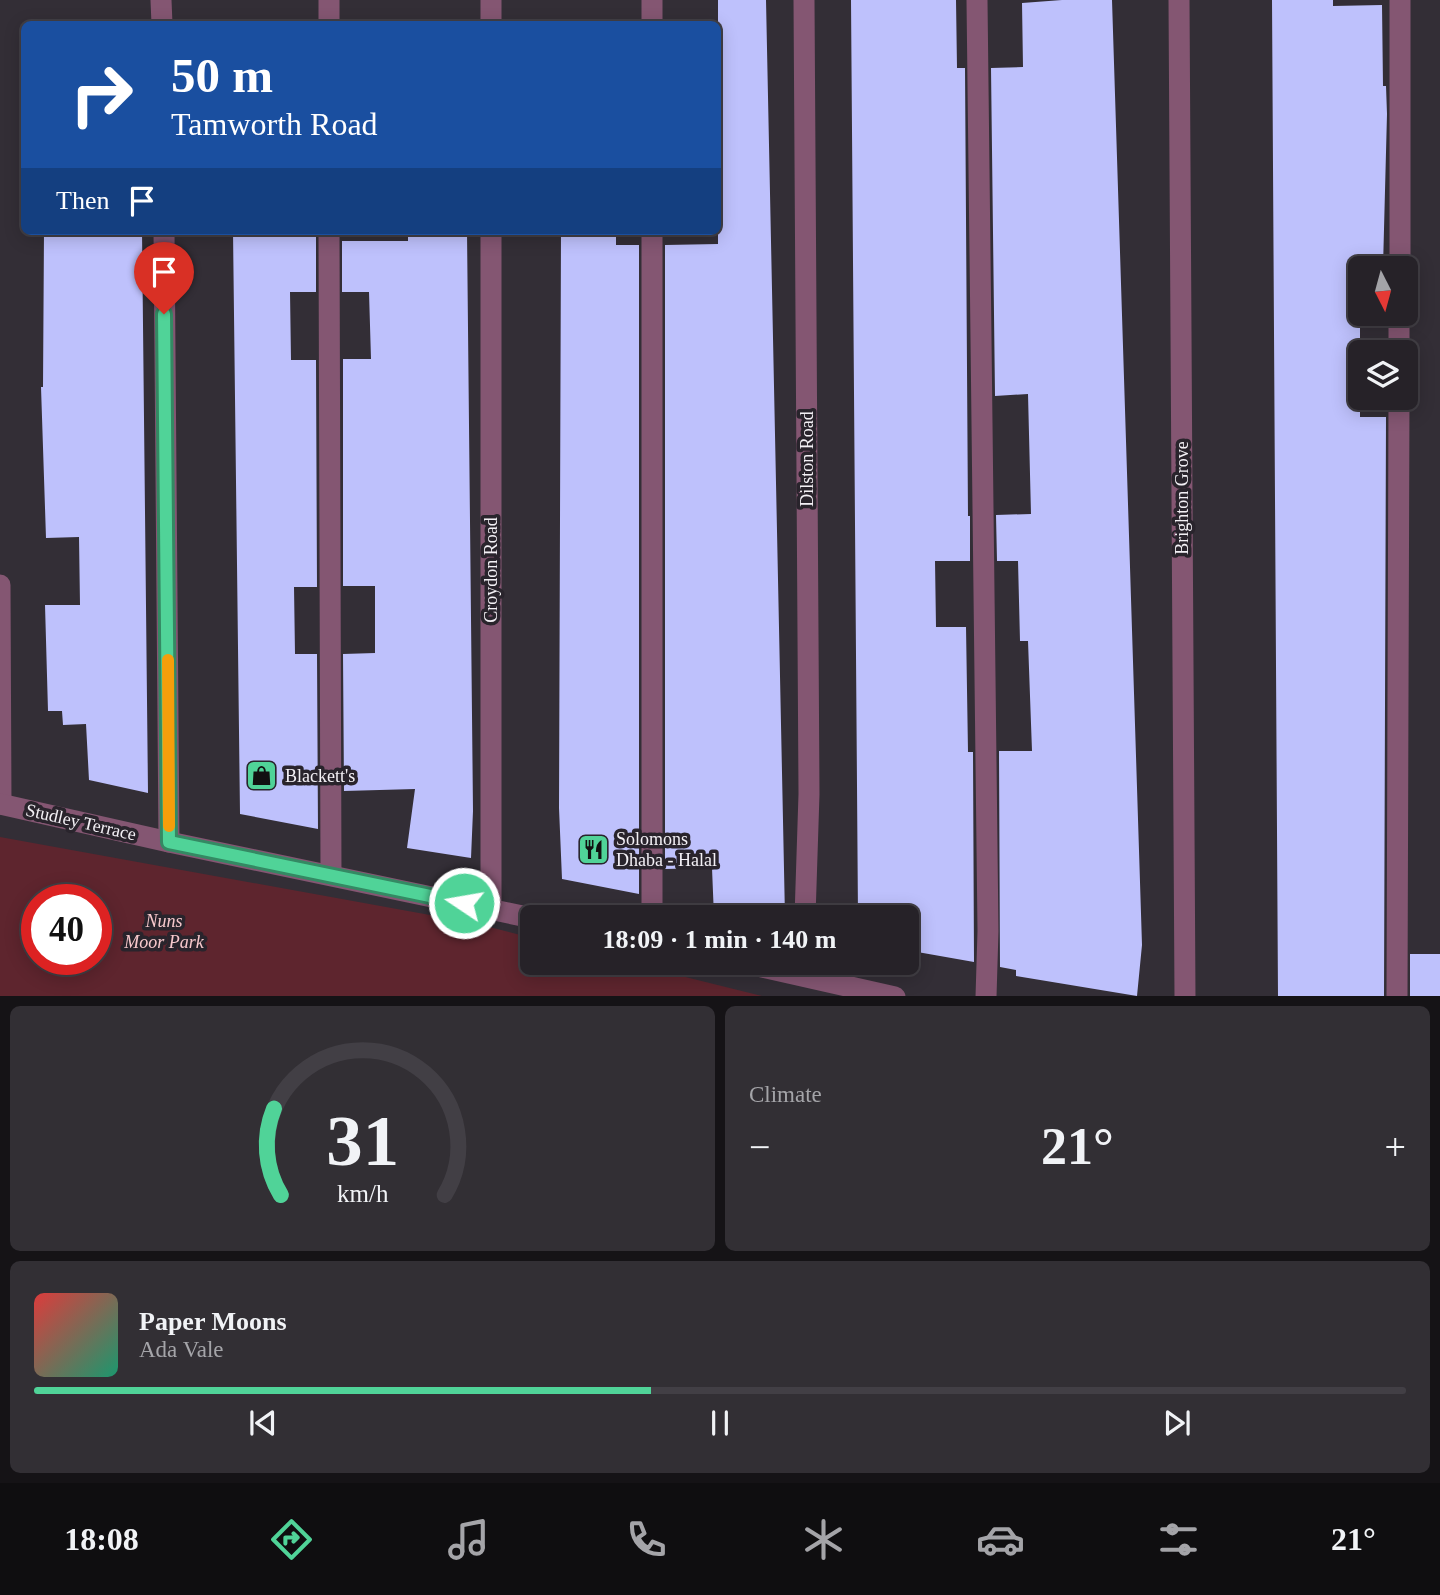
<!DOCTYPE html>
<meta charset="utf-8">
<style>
body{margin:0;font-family:"Times New Roman",serif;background:#322f34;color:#f1f3f6;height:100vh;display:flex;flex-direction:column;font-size:26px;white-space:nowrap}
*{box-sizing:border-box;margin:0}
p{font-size:23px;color:#a4a4a8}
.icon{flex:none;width:38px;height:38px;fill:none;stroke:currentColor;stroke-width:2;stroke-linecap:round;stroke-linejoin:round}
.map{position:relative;height:996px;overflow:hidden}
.drawer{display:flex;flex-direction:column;gap:10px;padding:10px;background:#151316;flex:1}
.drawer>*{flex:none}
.hud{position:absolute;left:21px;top:21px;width:700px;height:214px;border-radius:10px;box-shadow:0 4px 18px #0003,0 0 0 2px #423f45;background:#1a4fa0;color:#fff;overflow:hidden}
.needle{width:46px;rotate:174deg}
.fabs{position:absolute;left:1348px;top:256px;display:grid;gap:14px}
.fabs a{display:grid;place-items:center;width:70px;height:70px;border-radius:10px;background:#262228;box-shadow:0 4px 18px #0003,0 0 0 2px #423f45;font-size:35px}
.speed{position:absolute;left:21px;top:884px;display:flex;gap:14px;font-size:35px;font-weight:700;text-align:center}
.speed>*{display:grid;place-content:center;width:91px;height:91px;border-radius:50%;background:#262228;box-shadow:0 4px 18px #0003,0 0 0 2px #423f45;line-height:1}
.speed .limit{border:10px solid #d22;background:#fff;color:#111}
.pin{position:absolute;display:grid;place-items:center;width:60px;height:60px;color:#fff;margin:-72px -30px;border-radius:50% 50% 50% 0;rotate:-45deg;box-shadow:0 0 7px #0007}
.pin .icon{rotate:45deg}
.me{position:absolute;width:77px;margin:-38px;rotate:282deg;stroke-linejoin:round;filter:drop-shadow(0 0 5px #0008)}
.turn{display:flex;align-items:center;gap:24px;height:147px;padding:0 35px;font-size:32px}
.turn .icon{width:91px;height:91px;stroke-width:2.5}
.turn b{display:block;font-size:49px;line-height:60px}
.then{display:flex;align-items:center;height:66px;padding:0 35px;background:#0003;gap:14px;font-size:26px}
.big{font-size:52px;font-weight:800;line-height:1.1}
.drawer .card{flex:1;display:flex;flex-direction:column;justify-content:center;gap:10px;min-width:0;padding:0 24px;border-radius:10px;background:#322f34}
.drawer .dial{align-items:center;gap:0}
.dial svg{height:182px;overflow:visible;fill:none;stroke:#423f45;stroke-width:7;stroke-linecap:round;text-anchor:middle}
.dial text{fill:#f1f3f6;stroke:none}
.song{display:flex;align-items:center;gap:21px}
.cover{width:84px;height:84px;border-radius:10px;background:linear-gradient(135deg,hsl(0 70% 55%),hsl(160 70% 35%))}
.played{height:7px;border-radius:4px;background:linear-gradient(90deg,#50d398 45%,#423f45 45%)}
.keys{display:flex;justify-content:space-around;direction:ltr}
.heat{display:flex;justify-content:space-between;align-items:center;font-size:38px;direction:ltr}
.drawer .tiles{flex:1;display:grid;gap:10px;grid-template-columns:1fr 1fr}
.card:last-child{grid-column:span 2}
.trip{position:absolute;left:520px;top:905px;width:399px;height:70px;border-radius:10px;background:#262228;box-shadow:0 4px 18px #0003,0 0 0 2px #423f45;font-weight:800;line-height:70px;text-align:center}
.menu{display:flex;height:112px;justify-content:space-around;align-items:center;background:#0f0e10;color:#a4a4a8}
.menu .icon{width:49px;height:49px}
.menu .current{color:#50d398}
.menu b{font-size:32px;color:#f1f3f6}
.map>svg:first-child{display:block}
.green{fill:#5e252e;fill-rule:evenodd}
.building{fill:#bec1fc}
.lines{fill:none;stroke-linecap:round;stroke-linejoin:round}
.minor{stroke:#845672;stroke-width:21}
.route-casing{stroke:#348963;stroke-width:18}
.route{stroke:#50d398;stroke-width:12}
.slow{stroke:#f59e0b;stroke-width:12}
.labels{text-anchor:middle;stroke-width:7;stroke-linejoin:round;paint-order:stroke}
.street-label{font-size:18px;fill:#f3f0f5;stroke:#29242c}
.poi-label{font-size:18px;fill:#f3f0f5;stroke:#29242c;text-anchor:start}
.park-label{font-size:18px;font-style:italic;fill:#f7c8cc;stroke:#29242c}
</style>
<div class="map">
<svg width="1440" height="997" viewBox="0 0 1440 997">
<rect width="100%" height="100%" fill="#332e36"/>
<path class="green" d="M0,837L474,923L532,938V962L629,963L762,996H0ZM37,900H96V959H37Z"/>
<g class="building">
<path d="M718,0H766L785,917H714L712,868L665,869V245L718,244Z"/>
<path d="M851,0H956L957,68H965L968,516H970V561H935L936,627H966L968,752H973L974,962L906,950V917H858Z"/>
<path d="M1062,0H1112L1142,945L1137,996L1016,976V970L1000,967L999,751H1032L1028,641H1020L1018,561H997L996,515L1031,514L1028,394L995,396L991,68L1023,67L1022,3Z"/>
<path d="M1272,0H1333V6L1382,5L1383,86H1386L1387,114L1383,268H1360V417H1386L1384,997H1278Z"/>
<path d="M44,231H142L148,793L89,780L86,724L63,725L62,711H48L45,605H80L79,537L46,538L41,387H43Z"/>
<path d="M233,231H316V292H290L291,360H316L317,587H294L295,654H317L318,829L240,814Z"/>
<path d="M408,231H467L473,811L471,858L407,848L415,789L344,791L343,654L375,653V586H343V359H371L369,292H342V241H408Z"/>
<path d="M561,231H616V245H639V894L562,879L559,808Z"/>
<rect x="1410" y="954" width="30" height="43"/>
</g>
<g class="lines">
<g class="minor">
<path d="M161,0L162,24"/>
<path d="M329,0V24"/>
<path d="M804,0L809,794L805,917"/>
<path d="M977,0L988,931L986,997"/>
<path d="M1179,0L1185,997"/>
<path d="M491,24V0"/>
<path d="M652,24V0"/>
<path d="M164,231L169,842"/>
<path d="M329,231L331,875"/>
<path d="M1400,268V0"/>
<path d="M1399,352V313"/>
<path d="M0,585L1,804"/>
<path d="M0,804L169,842L532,918"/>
<path d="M491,909V231"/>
<path d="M652,917V231"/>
<path d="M740,962L895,997"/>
<path d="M1397,997L1399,397"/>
</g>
</g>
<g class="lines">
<defs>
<path id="route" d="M164,314L169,842L464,903"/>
</defs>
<use href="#route" class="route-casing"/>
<use href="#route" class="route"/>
<path class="slow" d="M168,660L169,826"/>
</g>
<defs>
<symbol id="shop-square" viewBox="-11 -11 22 22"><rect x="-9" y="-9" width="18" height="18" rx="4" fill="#50d398" stroke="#29242c"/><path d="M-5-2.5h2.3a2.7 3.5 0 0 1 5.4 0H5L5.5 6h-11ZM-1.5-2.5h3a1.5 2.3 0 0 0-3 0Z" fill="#111"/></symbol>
<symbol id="restaurant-square" viewBox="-11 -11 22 22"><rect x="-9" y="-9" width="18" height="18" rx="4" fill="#50d398" stroke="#29242c"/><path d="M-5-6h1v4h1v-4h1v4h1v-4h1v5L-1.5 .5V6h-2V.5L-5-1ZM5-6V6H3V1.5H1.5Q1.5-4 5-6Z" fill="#111"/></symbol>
</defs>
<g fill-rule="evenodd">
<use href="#shop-square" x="244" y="758" width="35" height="35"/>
<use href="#restaurant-square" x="576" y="832" width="35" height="35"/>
</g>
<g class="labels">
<g class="street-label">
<text transform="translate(807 459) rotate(-90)" y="6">Dilston Road</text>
<text transform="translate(1182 498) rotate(-90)" y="6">Brighton Grove</text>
<text transform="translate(491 570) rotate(-90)" y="6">Croydon Road</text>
<text transform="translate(81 822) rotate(13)" y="6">Studley Terrace</text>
</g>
<g class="poi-label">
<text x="285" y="782">Blackett's</text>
<text x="616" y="845">Solomons<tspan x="616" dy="21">Dhaba - Halal</tspan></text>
</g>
<g class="park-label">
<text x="164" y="927">Nuns<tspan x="164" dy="21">Moor Park</tspan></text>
</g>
</g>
</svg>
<div class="fabs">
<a><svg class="needle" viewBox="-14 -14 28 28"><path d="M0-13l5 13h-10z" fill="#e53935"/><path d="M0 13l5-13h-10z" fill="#a4a4a8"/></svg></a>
<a><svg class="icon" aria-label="layers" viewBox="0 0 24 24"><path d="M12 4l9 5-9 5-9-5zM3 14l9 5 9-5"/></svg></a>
</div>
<div class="speed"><div class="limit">40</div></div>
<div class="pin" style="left:164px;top:314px;background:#d93025"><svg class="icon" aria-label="arrive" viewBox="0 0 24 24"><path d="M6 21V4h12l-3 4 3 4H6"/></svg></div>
<svg class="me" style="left:464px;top:903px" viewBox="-20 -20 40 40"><circle r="17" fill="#50d398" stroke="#fff" stroke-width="3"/><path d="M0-11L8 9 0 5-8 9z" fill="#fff"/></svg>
<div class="trip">18:09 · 1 min · 140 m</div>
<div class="hud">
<div class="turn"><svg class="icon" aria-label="right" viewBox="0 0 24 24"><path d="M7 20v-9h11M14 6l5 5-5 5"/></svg><div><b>50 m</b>Tamworth Road</div></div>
<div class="then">Then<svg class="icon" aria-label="arrive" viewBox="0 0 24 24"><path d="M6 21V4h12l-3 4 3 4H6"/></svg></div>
</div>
</div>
<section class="drawer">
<div class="tiles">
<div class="card dial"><svg viewBox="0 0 100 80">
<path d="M14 69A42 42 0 1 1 86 69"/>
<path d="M14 69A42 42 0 0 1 11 31" stroke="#50d398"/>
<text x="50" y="56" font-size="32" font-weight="700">31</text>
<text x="50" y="72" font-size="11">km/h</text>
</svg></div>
<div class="card"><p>Climate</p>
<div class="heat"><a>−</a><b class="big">21°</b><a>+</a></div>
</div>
<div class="card">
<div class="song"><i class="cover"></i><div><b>Paper Moons</b><p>Ada Vale</p></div></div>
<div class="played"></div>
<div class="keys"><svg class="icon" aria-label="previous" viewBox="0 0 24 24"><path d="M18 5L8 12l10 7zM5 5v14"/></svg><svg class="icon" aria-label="pause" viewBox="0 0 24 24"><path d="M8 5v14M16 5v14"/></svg><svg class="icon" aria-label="next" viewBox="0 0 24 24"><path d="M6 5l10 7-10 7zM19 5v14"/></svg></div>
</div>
</div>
</section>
<nav class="menu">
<b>18:08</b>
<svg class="icon current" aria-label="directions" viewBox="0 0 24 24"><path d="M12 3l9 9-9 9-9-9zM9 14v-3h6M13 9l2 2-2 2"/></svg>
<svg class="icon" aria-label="music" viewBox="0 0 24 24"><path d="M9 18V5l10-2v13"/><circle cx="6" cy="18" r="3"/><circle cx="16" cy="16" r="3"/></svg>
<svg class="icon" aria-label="phone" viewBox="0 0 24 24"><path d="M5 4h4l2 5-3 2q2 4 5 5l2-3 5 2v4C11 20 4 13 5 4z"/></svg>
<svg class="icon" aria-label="climate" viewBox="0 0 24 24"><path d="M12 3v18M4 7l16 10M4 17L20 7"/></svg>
<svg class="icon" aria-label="car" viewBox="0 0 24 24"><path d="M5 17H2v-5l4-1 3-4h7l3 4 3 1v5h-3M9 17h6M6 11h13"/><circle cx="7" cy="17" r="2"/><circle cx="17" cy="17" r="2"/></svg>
<svg class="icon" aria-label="filters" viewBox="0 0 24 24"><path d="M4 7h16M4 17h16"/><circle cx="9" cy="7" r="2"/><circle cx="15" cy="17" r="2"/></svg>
<b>21°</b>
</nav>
